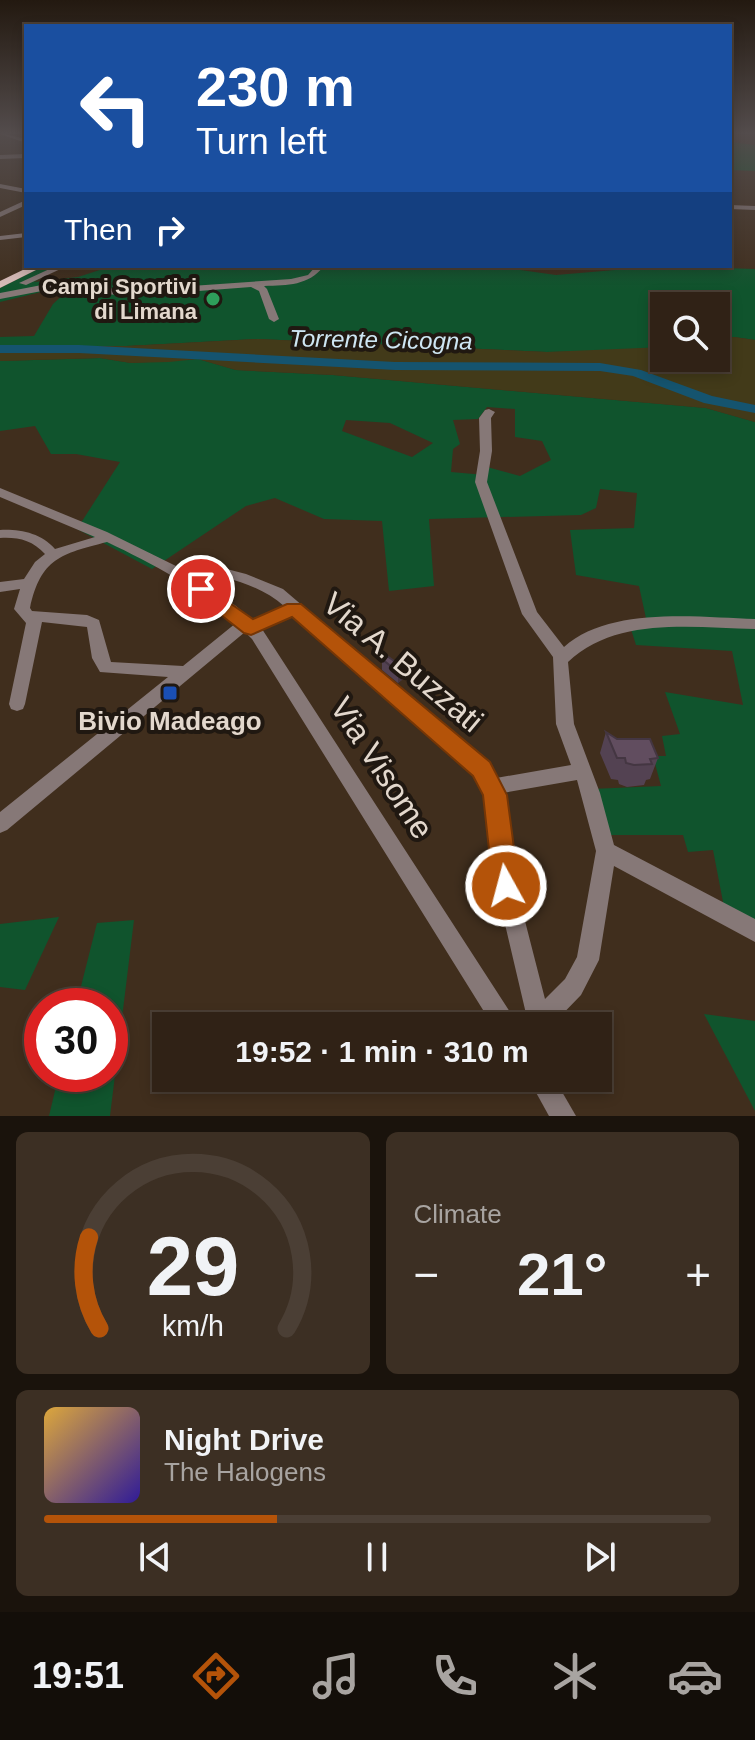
<!DOCTYPE html>
<meta charset="utf-8">
<style>
body{margin:0;font-family:Arial,sans-serif;background:#3c2f23;color:#f1f3f6;height:100vh;display:flex;flex-direction:column;font-size:30px;white-space:nowrap}
*{box-sizing:border-box;margin:0}
p{font-size:26px;color:#a8a4a1}
.icon{flex:none;width:44px;height:44px;fill:none;stroke:currentColor;stroke-width:2;stroke-linecap:round;stroke-linejoin:round}
.map{position:relative;height:1116px;overflow:hidden}
.details{display:flex;flex-direction:column;gap:16px;padding:16px;background:#1a130c;flex:1}
.details>*{flex:none}
.hud{position:absolute;left:24px;top:24px;width:708px;height:244px;border-radius:0px;box-shadow:0 4px 12px #0003,0 0 0 2px #4b3f35;background:#1a4fa0;color:#fff;overflow:hidden}
.fabs{position:absolute;left:650px;top:292px;display:grid;gap:16px}
.fabs a{display:grid;place-items:center;width:80px;height:80px;border-radius:0px;background:#302216;box-shadow:0 4px 12px #0003,0 0 0 2px #4b3f35;font-size:40px}
.speed{position:absolute;left:24px;top:988px;display:flex;gap:16px;font-size:40px;font-weight:700;text-align:center}
.speed>*{display:grid;place-content:center;width:104px;height:104px;border-radius:50%;background:#302216;box-shadow:0 4px 12px #0003,0 0 0 2px #4b3f35;line-height:1}
.speed .limit{border:12px solid #d22;background:#fff;color:#111}
.pin{position:absolute;display:grid;place-items:center;width:68px;height:68px;color:#fff;margin:-34px;border:4px solid #fff;border-radius:50%;box-shadow:0 2px 8px #0007}
.me{position:absolute;width:88px;margin:-44px;rotate:353deg;stroke-linejoin:round;filter:drop-shadow(0 0 6px #0008)}
.turn{display:flex;align-items:center;gap:28px;height:168px;padding:0 40px;font-size:36px}
.turn .icon{width:104px;height:104px;stroke-width:2.5}
.turn b{display:block;font-size:56px;line-height:68px}
.then{display:flex;align-items:center;height:76px;padding:0 40px;background:#0003;gap:16px;font-size:30px}
.big{font-size:60px;font-weight:700;line-height:1.1}
.details .widget{flex:1;display:flex;flex-direction:column;justify-content:center;gap:12px;min-width:0;padding:0 28px;border-radius:12px;background:#3c2f23}
.details .dial{align-items:center;gap:0}
.dial svg{height:208px;overflow:visible;fill:none;stroke:#4b3f35;stroke-width:7;stroke-linecap:round;text-anchor:middle}
.dial text{fill:#f1f3f6;stroke:none}
.song{display:flex;align-items:center;gap:24px}
.cover{width:96px;height:96px;border-radius:12px;background:linear-gradient(135deg,hsl(40 70% 55%),hsl(250 70% 35%))}
.played{height:8px;border-radius:4px;background:linear-gradient(90deg,#b45309 35%,#4b3f35 35%)}
.keys{display:flex;justify-content:space-around;direction:ltr}
.heat{display:flex;justify-content:space-between;align-items:center;font-size:44px;direction:ltr}
.details .tiles{flex:1;display:grid;gap:16px;grid-template-columns:1fr 1fr}
.widget:last-child{grid-column:span 2}
.trip{position:absolute;left:152px;top:1012px;width:460px;height:80px;border-radius:0px;background:#302216;box-shadow:0 4px 12px #0003,0 0 0 2px #4b3f35;font-weight:700;line-height:80px;text-align:center}
.tabs{display:flex;height:128px;justify-content:space-around;align-items:center;background:#130e09;color:#a8a4a1}
.tabs .icon{width:56px;height:56px}
.tabs .selected{color:#b45309}
.tabs b{font-size:36px;color:#f1f3f6}
.map>svg:first-child{display:block}
.green{fill:#10542d;fill-rule:evenodd}
.sand{fill:#423a19}
.lines{fill:none;stroke-linecap:round;stroke-linejoin:round}
.river{fill:#15546f;fill-rule:evenodd}
.minor{fill:#867877;fill-rule:evenodd}
.major{fill:#dabeba;fill-rule:evenodd}
.wall{fill:#534252}
.shaded-wall{fill:#443642}
.building{fill:#614d5f;stroke:#443642;stroke-width:2}
.route{fill:#b45309;stroke:#753606;stroke-width:2}
.leisure-dot{fill:#2e9e5b;stroke:#201811;stroke-width:3}
.transit-dot{fill:#1a4fb4;stroke:#201811;stroke-width:3}
.labels{text-anchor:middle;stroke-width:8;stroke-linejoin:round;paint-order:stroke}
.far-poi-label{font-size:22px;font-weight:bold;fill:#e3d8cd;stroke:#201811;text-anchor:end}
.far-water-label{font-size:24px;font-style:italic;fill:#cee6f3;stroke:#201811}
.poi-label{font-size:26px;font-weight:bold;fill:#e3d8cd;stroke:#201811}
.near-street-label{font-size:32px;fill:#e3d8cd;stroke:#201811}
</style>
<div class="map">
<svg width="755" height="1116" viewBox="0 0 755 1116">
<rect width="100%" height="100%" fill="#402e1d"/>
<g class="green">
<path d="M730,142L755,145V171L730,170Z"/>
<path d="M44,266H60L34,282L78,277L112,266H493L556,275L662,266L755,269V340L734,337L716,340V306H664V347L648,350L547,352L258,339L127,346H0V337L34,336L53,304L68,290L41,292L0,302V288Z"/>
<path d="M100,358L131,363L198,359L236,370L333,375L706,408L755,422V922L724,907L713,850L688,852L683,835H606L591,789L661,786L653,756H666L662,736L680,734L665,692L743,705L732,651L636,645L629,623H647L639,586L576,575L570,530L634,528L637,493L600,489L596,508L581,515L429,519L434,586L389,591L382,521L324,519L275,498L246,506L152,569L77,529L120,462L76,454H51L35,426L0,431V361ZM487,407L515,409V437L542,441L551,460L520,476L487,467L485,475L451,472L453,449L460,444L453,420L478,419ZM346,420L390,423L433,443L412,457L342,431Z"/>
<path d="M59,917L25,990L0,987V924Z"/>
<path d="M134,920L110,1116H49L59,1074H110V1006H76L97,923Z"/>
<path d="M704,1014L755,1021V1111Z"/>
</g>
<path class="sand" d="M734,337L755,340V422L706,408L333,375L236,370L198,359L169,362L131,363L100,358L0,361V346H127L258,339L547,352L664,347V358H716V340Z"/>
<g class="lines">
<path class="river" d="M0,345H79L395,362L600,363L641,370L712,396L755,405V413L704,403L633,376L600,371L395,370L79,353H0Z"/>
<g class="minor">
<path d="M0,133L26,139V143L0,134Z"/>
<path d="M26,154V158L0,159V155Z"/>
<path d="M0,184L26,189V193L0,188Z"/>
<path d="M26,200V205L0,217V212Z"/>
<path d="M730,205L755,206V210L730,209Z"/>
<path d="M26,233V237L0,240V236Z"/>
<path d="M56,266H67L26,285L19,283Z"/>
<path d="M316,266H324C308,286 288,285 264,286L267,289L279,319L274,322L269,319L259,291L251,287L133,296L47,290L0,299V293L47,284L133,290L291,279L308,275Z"/>
<path d="M489,409L495,412L491,418L492,451L487,482L537,612L564,647C609,606 698,617 755,619V629C693,628 617,616 568,662L574,724L600,793L614,845L755,919V942L614,866L599,960L581,995L551,1026H523L527,1018L496,886L486,795L475,774L293,614L262,629L519,1026H493L252,639L245,632L7,830L0,833V812L168,677L100,672L92,658L87,627L42,622L25,704L23,709L17,711L11,709L9,704L26,623L14,609L20,589L0,592V582L24,579L35,562L45,554C32,540 18,537 0,538V530C20,529 41,533 55,549L95,537L0,497V488L107,532L178,567L215,566L246,574L283,589L488,764L496,778L571,765L556,724L553,657L522,614L475,482L480,451L479,418L485,410ZM107,542C153,564 199,588 236,623L183,666L111,662L99,620L87,615L32,611L30,608C41,558 61,554 107,542ZM190,574C223,574 260,585 284,606L253,621L236,606ZM577,780L596,851L577,957L565,979L545,999L516,886L503,793Z"/>
<path d="M528,1078H554L576,1116H549Z"/>
</g>
<path class="major" d="M31,266H44L0,288V281Z"/>
</g>
<g class="wall">
<path d="M382,659L404,668L403,679L398,683L382,670Z"/>
<path d="M606,732L617,739L658,758L650,779L646,780L644,785L627,787L619,784L618,780L611,779L600,753Z"/>
</g>
<path class="shaded-wall" d="M404,668L403,679L398,683V672Z"/>
<g class="building">
<path d="M387,656L404,668L398,672L382,659Z"/>
<path d="M606,732L617,739H650L658,758L650,759L652,764L634,765L626,763L625,758H617Z"/>
</g>
<linearGradient id="sky" x2="0" y2="1"><stop stop-color="#231910"/><stop offset="0.46" stop-color="#534c4c"/><stop offset="1" stop-color="#534c4c" stop-opacity="0"/></linearGradient>
<rect width="755" height="289" fill="url(#sky)"/>
<path class="route" d="M201,583L253,619L287,604H301L490,762L507,795L519,886L516,895L506,899L496,895L493,886L483,795L473,776L292,617L251,635L244,633L194,594L192,589L194,585Z"/>
<circle class="leisure-dot" cx="213" cy="299" r="8"/>
<rect class="transit-dot" x="162" y="685" width="16" height="16" rx="4"/>
<g class="labels">
<g class="far-poi-label">
<text x="197" y="294">Campi Sportivi<tspan x="197" dy="25">di Limana</tspan></text>
</g>
<g class="far-water-label">
<text transform="translate(381 340) rotate(1)" y="8">Torrente Cicogna</text>
</g>
<g class="poi-label">
<text x="170" y="730">Bivio Madeago</text>
</g>
<g class="near-street-label">
<text transform="translate(403 662) rotate(40)" y="11">Via A. Buzzati</text>
<text transform="translate(382 768) rotate(57)" y="11">Via Visome</text>
</g>
</g>
</svg>
<div class="fabs">
<a><svg class="icon" aria-label="search" viewBox="0 0 24 24"><circle cx="10" cy="10" r="6"/><path d="M15 15l6 6"/></svg></a>
</div>
<div class="speed"><div class="limit">30</div></div>
<div class="pin" style="left:201px;top:589px;background:#d93025"><svg class="icon" aria-label="arrive" viewBox="0 0 24 24"><path d="M6 21V4h12l-3 4 3 4H6"/></svg></div>
<svg class="me" style="left:506px;top:886px" viewBox="-20 -20 40 40"><circle r="17" fill="#b45309" stroke="#fff" stroke-width="3"/><path d="M0-11L8 9 0 5-8 9z" fill="#fff"/></svg>
<div class="trip">19:52 · 1 min · 310 m</div>
<div class="hud">
<div class="turn"><svg class="icon" aria-label="left" viewBox="0 0 24 24"><path d="M17 20v-9H6M10 6l-5 5 5 5"/></svg><div><b>230 m</b>Turn left</div></div>
<div class="then">Then<svg class="icon" aria-label="right" viewBox="0 0 24 24"><path d="M7 20v-9h11M14 6l5 5-5 5"/></svg></div>
</div>
</div>
<section class="details">
<div class="tiles">
<div class="widget dial"><svg viewBox="0 0 100 80">
<path d="M14 69A42 42 0 1 1 86 69"/>
<path d="M14 69A42 42 0 0 1 10 34" stroke="#b45309"/>
<text x="50" y="56" font-size="32" font-weight="700">29</text>
<text x="50" y="72" font-size="11">km/h</text>
</svg></div>
<div class="widget"><p>Climate</p>
<div class="heat"><a>−</a><b class="big">21°</b><a>+</a></div>
</div>
<div class="widget">
<div class="song"><i class="cover"></i><div><b>Night Drive</b><p>The Halogens</p></div></div>
<div class="played"></div>
<div class="keys"><svg class="icon" aria-label="previous" viewBox="0 0 24 24"><path d="M18 5L8 12l10 7zM5 5v14"/></svg><svg class="icon" aria-label="pause" viewBox="0 0 24 24"><path d="M8 5v14M16 5v14"/></svg><svg class="icon" aria-label="next" viewBox="0 0 24 24"><path d="M6 5l10 7-10 7zM19 5v14"/></svg></div>
</div>
</div>
</section>
<nav class="tabs">
<b>19:51</b>
<svg class="icon selected" aria-label="directions" viewBox="0 0 24 24"><path d="M12 3l9 9-9 9-9-9zM9 14v-3h6M13 9l2 2-2 2"/></svg>
<svg class="icon" aria-label="music" viewBox="0 0 24 24"><path d="M9 18V5l10-2v13"/><circle cx="6" cy="18" r="3"/><circle cx="16" cy="16" r="3"/></svg>
<svg class="icon" aria-label="phone" viewBox="0 0 24 24"><path d="M5 4h4l2 5-3 2q2 4 5 5l2-3 5 2v4C11 20 4 13 5 4z"/></svg>
<svg class="icon" aria-label="climate" viewBox="0 0 24 24"><path d="M12 3v18M4 7l16 10M4 17L20 7"/></svg>
<svg class="icon" aria-label="car" viewBox="0 0 24 24"><path d="M5 17H2v-5l4-1 3-4h7l3 4 3 1v5h-3M9 17h6M6 11h13"/><circle cx="7" cy="17" r="2"/><circle cx="17" cy="17" r="2"/></svg>
</nav>
